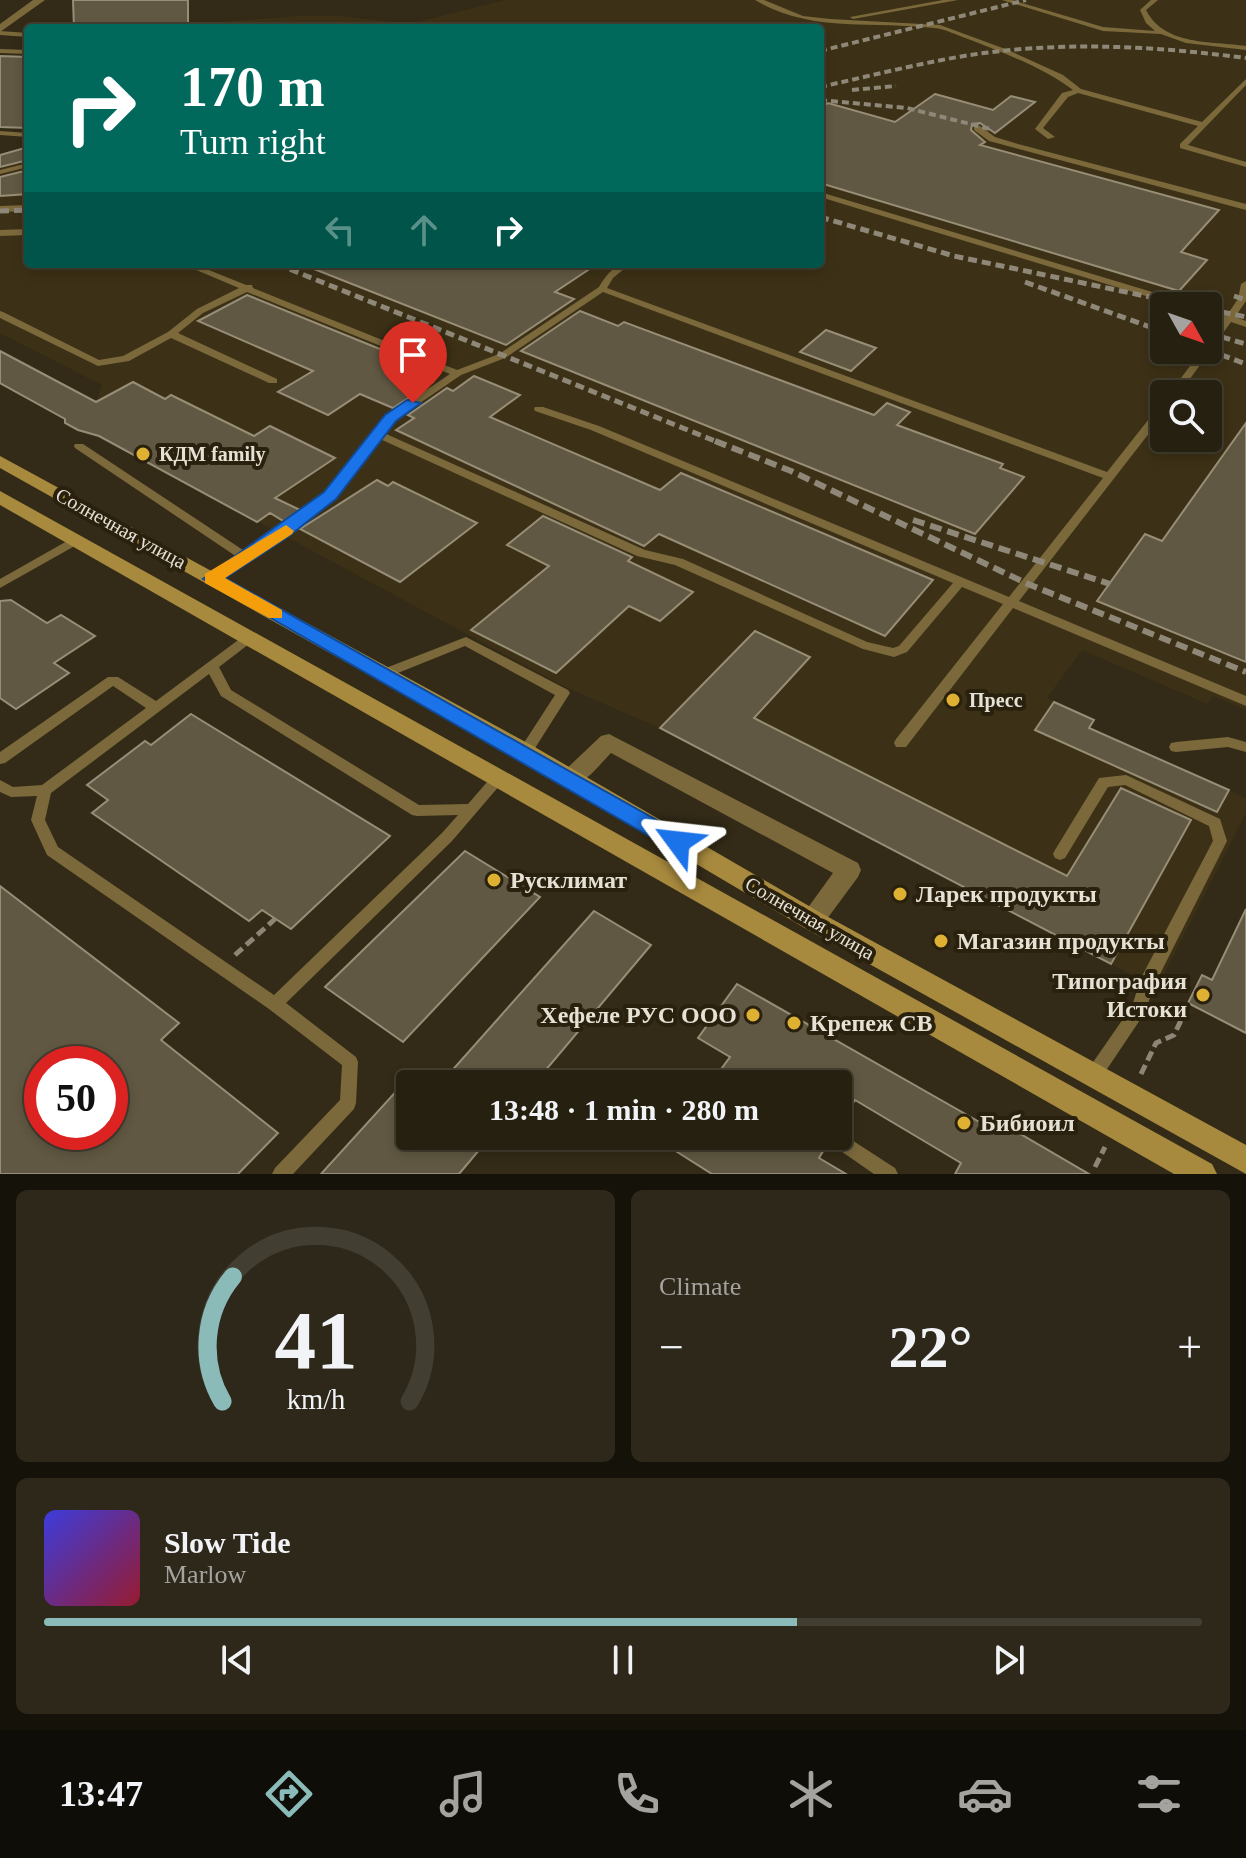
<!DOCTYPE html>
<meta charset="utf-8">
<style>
body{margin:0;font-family:Georgia,serif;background:#2e281a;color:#f1f3f6;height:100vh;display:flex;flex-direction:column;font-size:30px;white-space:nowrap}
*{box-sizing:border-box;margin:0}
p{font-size:26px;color:#a4a39f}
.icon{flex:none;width:44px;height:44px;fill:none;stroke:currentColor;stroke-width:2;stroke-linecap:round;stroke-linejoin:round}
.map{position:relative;height:1174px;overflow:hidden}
.drawer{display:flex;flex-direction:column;gap:16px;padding:16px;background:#151209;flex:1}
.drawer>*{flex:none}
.guide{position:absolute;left:24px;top:24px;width:800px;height:244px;border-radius:8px;box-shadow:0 4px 12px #0003,0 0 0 2px #423e31;background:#00695c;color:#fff;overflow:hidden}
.needle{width:52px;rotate:130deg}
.controls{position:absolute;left:1150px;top:292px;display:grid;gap:16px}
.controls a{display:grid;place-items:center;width:72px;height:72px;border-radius:8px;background:#262011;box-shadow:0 4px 12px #0003,0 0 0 2px #423e31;font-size:40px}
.speed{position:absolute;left:24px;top:1046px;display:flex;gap:16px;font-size:40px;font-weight:700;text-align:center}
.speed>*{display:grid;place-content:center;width:104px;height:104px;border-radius:50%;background:#262011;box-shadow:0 4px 12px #0003,0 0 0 2px #423e31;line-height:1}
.speed .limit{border:12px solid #d22;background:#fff;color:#111}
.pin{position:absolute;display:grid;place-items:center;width:68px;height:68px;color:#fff;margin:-82px -34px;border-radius:50% 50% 50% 0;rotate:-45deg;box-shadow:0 0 8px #0007}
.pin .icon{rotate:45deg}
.me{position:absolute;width:88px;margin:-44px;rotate:300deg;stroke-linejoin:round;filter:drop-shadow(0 0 6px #0008)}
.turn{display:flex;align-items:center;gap:28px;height:168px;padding:0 24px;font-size:36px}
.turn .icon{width:104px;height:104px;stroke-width:2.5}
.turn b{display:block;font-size:56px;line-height:68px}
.lanes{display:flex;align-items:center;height:76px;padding:0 24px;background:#0003;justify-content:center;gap:40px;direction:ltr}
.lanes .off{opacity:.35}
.big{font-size:60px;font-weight:800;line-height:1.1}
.drawer .widget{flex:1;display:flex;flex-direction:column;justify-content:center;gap:12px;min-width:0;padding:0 28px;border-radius:12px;background:#2e281a}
.drawer .dial{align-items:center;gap:0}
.dial svg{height:208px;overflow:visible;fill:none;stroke:#423e31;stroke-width:7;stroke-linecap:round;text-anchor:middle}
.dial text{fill:#f1f3f6;stroke:none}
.song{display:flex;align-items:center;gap:24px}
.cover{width:96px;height:96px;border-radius:12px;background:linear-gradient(135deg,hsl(240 70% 55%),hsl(350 70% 35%))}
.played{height:8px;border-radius:4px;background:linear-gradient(90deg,#8bbbb9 65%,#423e31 65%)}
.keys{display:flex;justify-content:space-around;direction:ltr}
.heat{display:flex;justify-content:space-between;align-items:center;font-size:44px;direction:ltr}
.drawer .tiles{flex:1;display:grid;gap:16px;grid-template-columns:1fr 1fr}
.widget:last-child{grid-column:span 2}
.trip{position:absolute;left:396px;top:1070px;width:456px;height:80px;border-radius:8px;background:#262011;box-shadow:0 4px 12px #0003,0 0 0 2px #423e31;font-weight:800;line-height:80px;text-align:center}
.menu{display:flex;height:128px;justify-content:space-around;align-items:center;background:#0f0d07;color:#a4a39f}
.menu .icon{width:56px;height:56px}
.menu .selected{color:#8bbbb9}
.menu b{font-size:36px;color:#f1f3f6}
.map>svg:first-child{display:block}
.built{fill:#3c3116;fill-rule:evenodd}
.building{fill:#605842;stroke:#988e77;stroke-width:2;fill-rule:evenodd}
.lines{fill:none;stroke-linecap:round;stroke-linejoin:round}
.path{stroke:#8d8676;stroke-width:5;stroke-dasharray:10 5;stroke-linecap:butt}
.service{fill:#7b693c;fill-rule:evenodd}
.minor{fill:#7b693c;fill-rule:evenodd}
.tertiary{fill:#7b693c;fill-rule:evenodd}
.secondary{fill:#a88a3e;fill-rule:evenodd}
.rail-far2{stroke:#8f8879;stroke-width:4;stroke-dasharray:7 4;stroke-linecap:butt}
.rail-far1{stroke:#8f8879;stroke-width:5;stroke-dasharray:9 5;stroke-linecap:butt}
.rail{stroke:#8f8879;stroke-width:6;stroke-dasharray:12 6;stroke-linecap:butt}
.route{fill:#1a73e8;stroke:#114b97;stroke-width:2}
.slow{fill:#f59e0b}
.poi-dot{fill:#deb133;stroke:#29210e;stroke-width:3}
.labels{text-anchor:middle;stroke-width:8;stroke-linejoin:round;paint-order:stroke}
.poi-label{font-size:20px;font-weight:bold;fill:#e6e1d5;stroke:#29210e;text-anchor:start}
.street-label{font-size:20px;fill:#e6e1d5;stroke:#29210e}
.near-poi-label{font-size:24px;font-weight:bold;fill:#e6e1d5;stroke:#29210e;text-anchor:start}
</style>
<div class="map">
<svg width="1246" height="1174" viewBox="0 0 1246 1174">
<rect width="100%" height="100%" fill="#332b17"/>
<path class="built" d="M506,0H1246V710L1213,696L1207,704L1082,650L1047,698L1094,720L1089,728L1246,798V813L1157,988L660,728L567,688L99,436L77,430L65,423L96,402L102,385L0,333V155L28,147V264H820V28H141L298,16H341L409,24ZM1164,306H1208V350H1164ZM1164,394H1208V438H1164Z"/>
<g class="building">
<path d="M73,0H188V28H74Z"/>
<path d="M0,56L28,57V128L0,127Z"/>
<path d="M935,94L993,110L1011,96L1035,102L995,133L980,123L972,124L971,130L985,142L980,145L1219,210L1181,252L1207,260L1179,291L820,183V108L828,103L895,122Z"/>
<path d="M28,147V160L0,167V155Z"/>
<path d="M28,170V194L0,196V177Z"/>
<path d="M458,264H597L555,292L574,299L506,345L304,265Z"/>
<path d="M247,295L397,356L387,362L433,382L393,408L360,394L328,415L278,392L313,371L198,321Z"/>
<path d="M580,311L618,326L624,322L874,415L887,403L910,412L897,425L1003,464L1000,468L1024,477L975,534L521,351Z"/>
<path d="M826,330L876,348L851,371L800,352Z"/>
<path d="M0,351L96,402L133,382L165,399L171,395L254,436L270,426L335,458L275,498L300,510L285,522L270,513L257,522L99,436L78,430L65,423V419L0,383Z"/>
<path d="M474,376L520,395L490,417L660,490L681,473L933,580L885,636L659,534L644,546L396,430L414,418L408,415L447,388L453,391Z"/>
<path d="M1246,423V662L1097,601L1145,534L1162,541Z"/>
<path d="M377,480L388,486L393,482L477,523L400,582L300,529Z"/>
<path d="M543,516L632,557L628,561L693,592L660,621L629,606L556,673L471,630L549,566L507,545Z"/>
<path d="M11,600L47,623L61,615L95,636L54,663L69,673L16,709L0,698V601Z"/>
<path d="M755,631L810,657L754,718L1067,876L1121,788L1191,820L1111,964L660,728Z"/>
<path d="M1054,702L1094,720L1089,728L1229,790L1217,812L1035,730Z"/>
<path d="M191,714L390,836L291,929L262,910L249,921L92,813L108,800L87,785L145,741L151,745Z"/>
<path d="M465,851L540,897L403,1042L325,987Z"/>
<path d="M0,886L179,1023L161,1040L278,1133L238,1174H0ZM42,1064H110V1132H42Z"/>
<path d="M1246,909V1033L1188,1003L1202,975L1212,980Z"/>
<path d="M594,911L651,945L534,1084H440Z"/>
<path d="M737,984L983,1124L988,1115L1089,1174H955L961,1163L855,1100L838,1127V1084H710L730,1057L698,1038Z"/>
<path d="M400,1087L410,1095V1136H491L459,1174H321Z"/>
<path d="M652,1136H832L819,1158L846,1174H712Z"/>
</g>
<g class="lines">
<g class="path">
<path d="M235,955L275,919"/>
<path d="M1141,1074L1156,1043L1174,1035L1184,1014"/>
<path d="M1095,1167L1105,1147"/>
</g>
<g class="service">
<path d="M755,0H764L803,16L830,19L940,25L1008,50L1063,75L1081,89L1202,122L1246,79V85L1188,145L1246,162V167L1180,148V144L1198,126L1078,93L1068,97L1043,128L1055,137L1048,139L1035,129L1062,93L1073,90C1042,67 1004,53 968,39C957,35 945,29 934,28C873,21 809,33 755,0Z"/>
<path d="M943,0H958L853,19L850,17Z"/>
<path d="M1002,0H1012L1103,27L1155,31L1146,23L1140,10L1151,0H1158L1146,10C1164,46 1212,41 1246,46V50L1186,43L1161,34L1103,31Z"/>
<path d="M817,23L820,25L819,26L793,28Z"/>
<path d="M0,31L28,33V37L0,35Z"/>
<path d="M0,49L28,50V54L0,53Z"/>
<path d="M974,126H980L995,137L1018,144L1246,204V210L989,141L974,130Z"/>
<path d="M0,131L28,133V137L0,135Z"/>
<path d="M28,163V167L0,174V170Z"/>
<path d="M820,192L1192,304L1194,306H1179L820,197Z"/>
<path d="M28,205V211L0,212V206Z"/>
<path d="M28,229V235L0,236V230Z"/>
<path d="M182,264H194L246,285H252L253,288L457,370L499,354L599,287C607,274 614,264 630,264L613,278L607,288L1107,472L1160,405L1164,404V414L1019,601L1246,696V706L1013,608L906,747H896L894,743L896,739L1003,604L962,587L907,652L894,657L863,649L675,565L637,556L380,439L334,498L287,536L216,582H208L206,579L208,576L237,557L75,448L74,446L75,444H83L246,552L279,530L326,494L387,416L450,374L247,292L203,313L178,333L277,379V383H269L171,338L129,361L98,366L0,318V311L3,312L99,360L123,356L168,332L197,309L239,288ZM603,292L1103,478L1009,597L599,426L543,407H535L534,409L535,411L591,430L953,583L899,646L893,648L867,642L683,559L645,550L384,433L395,420L461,375L505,358Z"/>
<path d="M1246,281V301L1235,317L1246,321V327L1231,322L1179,394H1169L1202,350H1208V341L1223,320L1208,315V309L1227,315L1238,299L1241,284Z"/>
<path d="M76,536L82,540L80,543L0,588V579Z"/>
<path d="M249,634L253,635L255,638L253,641L219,667L231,690L419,805L468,804L494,774L499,773L504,774L506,778L452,841L286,1003L356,1057L358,1062L356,1103L354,1109L293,1174H272L275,1168L340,1100L342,1065L269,1009L47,855L31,820L37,796L11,797L0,792V780L13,787L42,785L146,708L113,686L5,763L0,764V752L108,677H118L156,701L245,635ZM209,674L221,696L412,815L417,816L458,815L442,833L274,995L58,847L45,820L51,793Z"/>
<path d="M466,637L568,690L570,693L530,756H520L518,752L555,695L465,646L388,677H378L377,674L378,671Z"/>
<path d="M1228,737L1246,742V752L1228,747L1176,752L1171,751L1169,747L1171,743L1176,742Z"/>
<path d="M1126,775L1220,819L1227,841L1155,984L1144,1014L1099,1081L1093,1084L1087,1081L1085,1076L1087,1071L1132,1006L1141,978L1213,841L1209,826L1125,785L1108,787L1065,858L1060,860L1055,858L1053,854L1055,850L1099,778Z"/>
<path d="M841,1133L895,1168L898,1174H874L835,1147L832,1141L835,1136H838Z"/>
</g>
<path class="minor" d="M609,734L858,863L861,870L858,877L821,927L812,930L803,927L799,920L833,873L611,753C598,766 581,791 562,785L558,779L562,773L601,736Z"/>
<path class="tertiary" d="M33,0H45L0,32V24Z"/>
<g class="secondary">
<path d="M0,456L533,746L821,913L1246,1145V1174L803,927L517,758L0,468Z"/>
<path d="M0,491L1212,1164L1217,1174H1174L0,505Z"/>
</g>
<g class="rail-far2">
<path d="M820,51L1026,0"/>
<path d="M820,87C870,76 920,63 970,55C1062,41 1154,46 1246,58"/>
<path d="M852,90L896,86"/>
<path d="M820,100L907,108L990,129"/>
</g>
<g class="rail-far1">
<path d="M0,211L28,210"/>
<path d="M820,217L954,256L1193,306"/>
<path d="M277,264L720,443"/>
<path d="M1025,282L1164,332"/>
<path d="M1234,296L1246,300"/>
<path d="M1208,309L1246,317"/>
<path d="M1208,333L1246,344"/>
<path d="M1208,350L1246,364"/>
</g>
<g class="rail">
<path d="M715,441L791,471L1028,584L1246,672"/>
<path d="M913,520L1110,584"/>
</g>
</g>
<path class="route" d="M407,400L421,403L396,421L336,499L289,536L225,578L685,836L689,842L685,848H670L203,579L324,492L385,415Z"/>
<path class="slow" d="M286,525L294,531L292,534L225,578L282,610V618H269L205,583V574Z"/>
<g class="poi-dot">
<circle cx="143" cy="454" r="8"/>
<circle cx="953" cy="700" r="8"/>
<circle cx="494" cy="880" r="8"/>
<circle cx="900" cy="894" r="8"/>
<circle cx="941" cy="941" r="8"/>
<circle cx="1203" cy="995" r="8"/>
<circle cx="753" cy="1015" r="8"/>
<circle cx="794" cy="1023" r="8"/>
<circle cx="964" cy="1123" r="8"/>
</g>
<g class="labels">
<g class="poi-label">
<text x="159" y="461">КДМ family</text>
<text x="969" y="707">Пресс</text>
</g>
<g class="street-label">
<text transform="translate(121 528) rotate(29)" y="7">Солнечная улица</text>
<text transform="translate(810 918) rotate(30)" y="7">Солнечная улица</text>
</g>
<g class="near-poi-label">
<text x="510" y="888">Русклимат</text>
<text x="916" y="902">Ларек продукты</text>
<text x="957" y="949">Магазин продукты</text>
<text x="1187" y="989" text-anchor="end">Типография<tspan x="1187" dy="28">Истоки</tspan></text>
<text x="737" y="1023" text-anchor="end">Хефеле РУС ООО</text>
<text x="810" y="1031">Крепеж СВ</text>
<text x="980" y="1131">Бибиоил</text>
</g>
</g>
</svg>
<div class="controls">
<a><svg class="needle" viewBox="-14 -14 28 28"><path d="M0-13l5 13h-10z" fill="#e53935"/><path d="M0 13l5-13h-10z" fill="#a4a39f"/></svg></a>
<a><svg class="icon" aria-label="search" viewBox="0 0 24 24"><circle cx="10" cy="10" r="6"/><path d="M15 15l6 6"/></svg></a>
</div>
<div class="speed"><div class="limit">50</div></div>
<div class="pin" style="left:413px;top:403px;background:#d93025"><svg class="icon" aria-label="arrive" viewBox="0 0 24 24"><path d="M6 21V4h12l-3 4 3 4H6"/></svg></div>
<svg class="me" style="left:678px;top:842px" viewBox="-20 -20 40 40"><path d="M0-17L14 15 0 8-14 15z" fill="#1a73e8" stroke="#fff" stroke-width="4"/></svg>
<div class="trip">13:48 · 1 min · 280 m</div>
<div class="guide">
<div class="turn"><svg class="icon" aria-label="right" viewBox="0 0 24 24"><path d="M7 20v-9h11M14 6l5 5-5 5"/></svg><div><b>170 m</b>Turn right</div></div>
<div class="lanes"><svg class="icon off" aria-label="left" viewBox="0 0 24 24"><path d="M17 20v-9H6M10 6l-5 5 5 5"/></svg><svg class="icon off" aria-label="ahead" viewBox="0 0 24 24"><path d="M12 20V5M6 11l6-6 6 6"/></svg><svg class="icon" aria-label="right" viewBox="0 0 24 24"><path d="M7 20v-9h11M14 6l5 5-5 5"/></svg></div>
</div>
</div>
<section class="drawer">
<div class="tiles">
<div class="widget dial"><svg viewBox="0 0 100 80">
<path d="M14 69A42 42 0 1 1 86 69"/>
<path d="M14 69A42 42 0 0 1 18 21" stroke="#8bbbb9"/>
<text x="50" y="56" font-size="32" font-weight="700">41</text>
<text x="50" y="72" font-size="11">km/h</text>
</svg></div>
<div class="widget"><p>Climate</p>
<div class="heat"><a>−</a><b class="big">22°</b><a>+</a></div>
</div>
<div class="widget">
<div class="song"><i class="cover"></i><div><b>Slow Tide</b><p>Marlow</p></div></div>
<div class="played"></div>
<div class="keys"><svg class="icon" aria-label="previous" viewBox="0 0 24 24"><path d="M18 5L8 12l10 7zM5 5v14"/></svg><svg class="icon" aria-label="pause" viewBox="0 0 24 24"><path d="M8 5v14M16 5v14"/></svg><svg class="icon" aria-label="next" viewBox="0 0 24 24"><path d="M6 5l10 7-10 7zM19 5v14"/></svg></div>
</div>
</div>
</section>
<nav class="menu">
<b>13:47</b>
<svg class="icon selected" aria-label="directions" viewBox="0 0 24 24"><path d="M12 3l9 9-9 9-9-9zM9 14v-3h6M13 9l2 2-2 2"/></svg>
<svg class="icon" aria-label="music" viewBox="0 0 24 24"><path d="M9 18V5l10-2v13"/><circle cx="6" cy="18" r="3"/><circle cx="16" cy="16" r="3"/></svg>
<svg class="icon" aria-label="phone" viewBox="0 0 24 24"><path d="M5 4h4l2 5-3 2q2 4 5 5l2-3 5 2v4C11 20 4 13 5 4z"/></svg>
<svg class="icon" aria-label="climate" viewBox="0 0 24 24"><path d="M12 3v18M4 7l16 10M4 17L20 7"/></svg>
<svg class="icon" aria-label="car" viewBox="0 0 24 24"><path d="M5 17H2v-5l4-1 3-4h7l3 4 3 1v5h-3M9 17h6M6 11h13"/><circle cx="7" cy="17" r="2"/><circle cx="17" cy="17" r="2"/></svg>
<svg class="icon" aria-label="filters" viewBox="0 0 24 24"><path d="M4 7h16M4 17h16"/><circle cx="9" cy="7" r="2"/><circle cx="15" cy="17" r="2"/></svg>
</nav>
